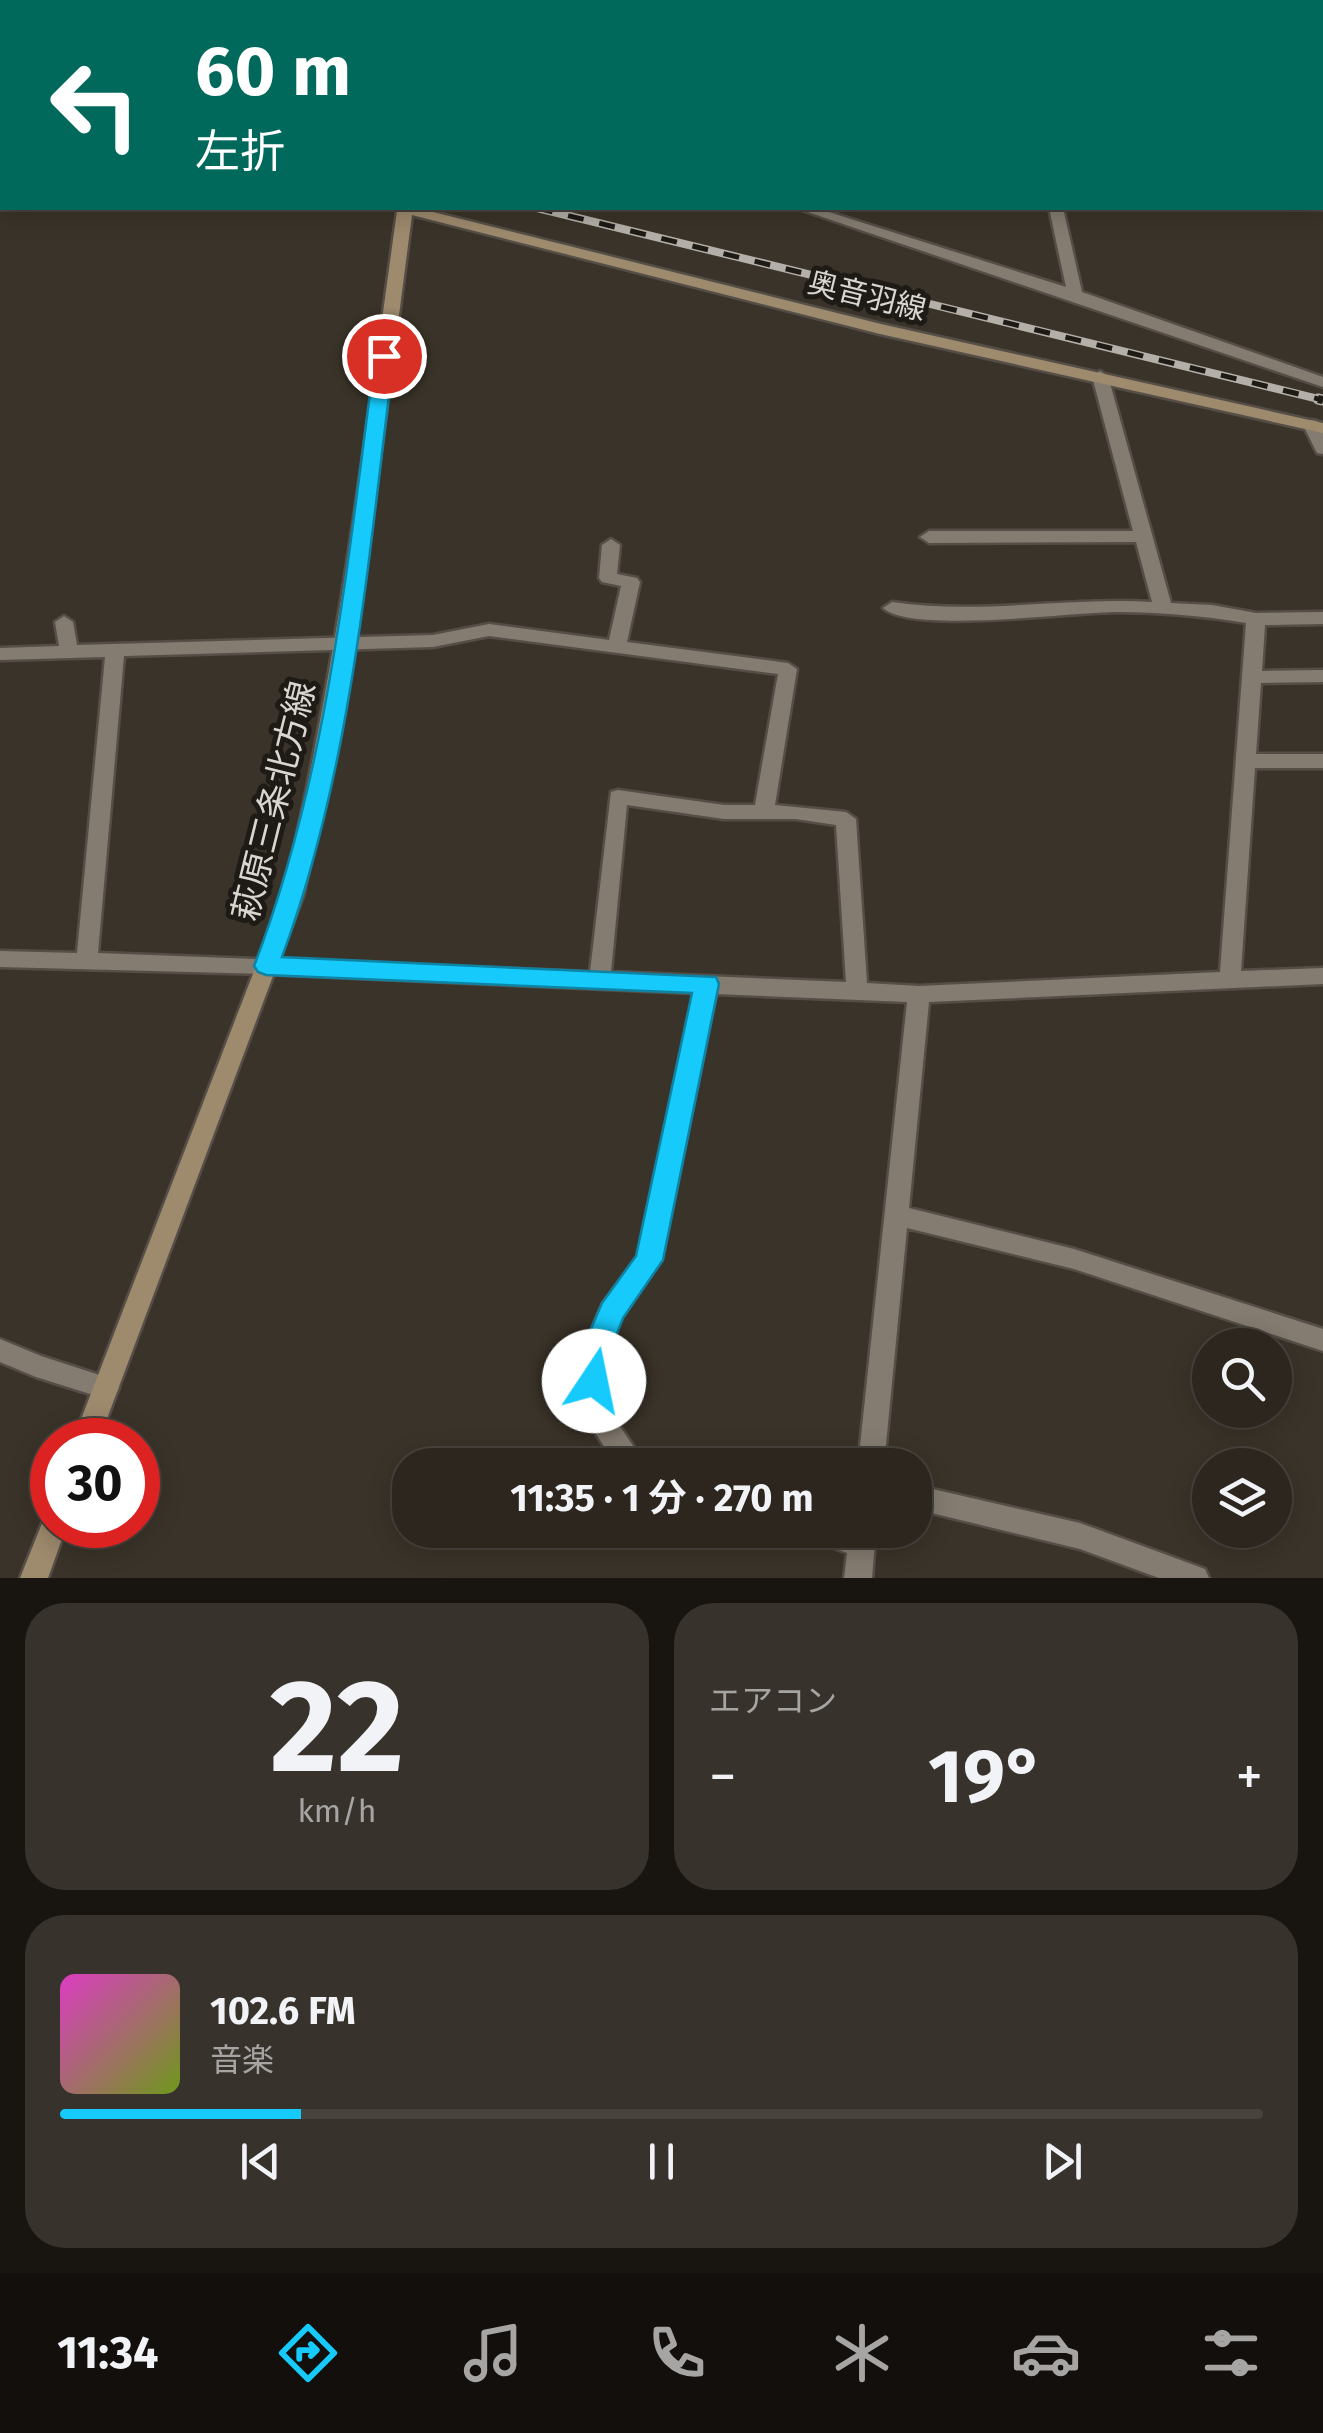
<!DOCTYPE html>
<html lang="ja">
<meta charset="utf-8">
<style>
body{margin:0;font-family:"Fira Sans","Noto Sans JP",sans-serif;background:#38322c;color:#f1f3f6;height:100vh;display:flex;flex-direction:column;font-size:38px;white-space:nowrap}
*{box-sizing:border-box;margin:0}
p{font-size:32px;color:#a6a5a4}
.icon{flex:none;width:55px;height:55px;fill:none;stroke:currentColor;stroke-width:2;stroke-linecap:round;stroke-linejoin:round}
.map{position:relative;height:1578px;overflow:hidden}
.drawer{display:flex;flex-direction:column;gap:25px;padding:25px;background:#181511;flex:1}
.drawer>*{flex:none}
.top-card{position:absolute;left:0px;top:0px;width:1325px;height:210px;box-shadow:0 5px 25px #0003,0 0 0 2px #48433d;background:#00695c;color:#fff;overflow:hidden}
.fabs{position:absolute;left:1192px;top:1328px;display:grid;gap:20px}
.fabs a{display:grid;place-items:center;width:100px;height:100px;border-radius:50%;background:#2c261f;box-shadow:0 5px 25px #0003,0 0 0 2px #48433d;font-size:50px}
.speed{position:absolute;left:30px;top:1418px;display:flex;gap:20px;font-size:50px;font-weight:700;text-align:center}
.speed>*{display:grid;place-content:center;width:130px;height:130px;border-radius:50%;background:#2c261f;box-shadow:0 5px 25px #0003,0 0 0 2px #48433d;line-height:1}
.speed .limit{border:15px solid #d22;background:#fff;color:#111}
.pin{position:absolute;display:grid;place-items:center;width:85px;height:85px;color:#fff;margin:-42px;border:5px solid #fff;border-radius:50%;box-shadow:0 2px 10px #0007}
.me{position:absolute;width:110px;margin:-55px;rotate:11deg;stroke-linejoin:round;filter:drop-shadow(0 0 8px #0008)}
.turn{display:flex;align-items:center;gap:35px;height:210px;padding:0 30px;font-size:45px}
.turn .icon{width:130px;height:130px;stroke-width:2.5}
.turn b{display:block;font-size:70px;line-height:85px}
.big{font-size:75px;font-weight:700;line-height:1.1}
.drawer .card{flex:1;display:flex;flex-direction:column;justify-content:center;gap:15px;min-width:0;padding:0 35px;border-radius:40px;background:#38322c}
.drawer .dial{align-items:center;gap:0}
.dial b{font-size:130px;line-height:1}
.song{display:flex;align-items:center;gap:30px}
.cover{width:120px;height:120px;border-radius:15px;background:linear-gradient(135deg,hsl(310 70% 55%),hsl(80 70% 35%))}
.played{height:10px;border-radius:5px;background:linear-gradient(90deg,#16cafb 20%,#48433d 20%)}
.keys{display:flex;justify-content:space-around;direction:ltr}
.heat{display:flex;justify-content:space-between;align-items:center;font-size:55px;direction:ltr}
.drawer .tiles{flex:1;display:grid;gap:25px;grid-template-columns:1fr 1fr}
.card:last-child{grid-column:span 2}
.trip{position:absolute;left:392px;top:1448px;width:540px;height:100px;border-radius:40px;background:#2c261f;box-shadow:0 5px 25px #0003,0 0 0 2px #48433d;font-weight:700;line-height:100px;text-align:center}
.tab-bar{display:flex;height:160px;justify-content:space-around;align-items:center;background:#120f0c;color:#a6a5a4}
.tab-bar .icon{width:70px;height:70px}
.tab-bar .selected{color:#16cafb}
.tab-bar b{font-size:45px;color:#f1f3f6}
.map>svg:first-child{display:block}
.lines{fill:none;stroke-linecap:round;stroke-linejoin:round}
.minor-casing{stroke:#554e47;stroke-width:5}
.tertiary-casing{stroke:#554e47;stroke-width:5}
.secondary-casing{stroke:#554e47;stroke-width:5}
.minor{fill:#857c71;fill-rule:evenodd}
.tertiary{fill:#857c71;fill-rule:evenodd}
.secondary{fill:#9e8a6d;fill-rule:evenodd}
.rail-far1-casing{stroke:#b4afa8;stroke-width:8}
.rail-casing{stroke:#b4afa8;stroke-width:11}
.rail-far1{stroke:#1e1b17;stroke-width:5;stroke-dasharray:16;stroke-linecap:butt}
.rail{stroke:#1e1b17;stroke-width:8;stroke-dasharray:21;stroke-linecap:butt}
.route{fill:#16cafb;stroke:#0e83a3;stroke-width:2.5}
.labels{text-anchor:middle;stroke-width:10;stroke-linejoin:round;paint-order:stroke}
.far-street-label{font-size:30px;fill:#d9d5cf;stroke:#1e1b17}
.street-label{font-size:35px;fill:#d9d5cf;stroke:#1e1b17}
</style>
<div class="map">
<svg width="1323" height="1578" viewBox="0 0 1323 1578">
<rect width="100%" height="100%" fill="#3a3329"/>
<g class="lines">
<defs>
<g id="minor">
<path d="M998,0H1010L1011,2H999Z"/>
<rect x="1322" y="119" width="1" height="8"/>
<path d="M796,208H816L1066,287L1049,208H1063L1082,292L1323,377V387Z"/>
<path d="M1100,371L1108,376L1171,603L1212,605L1256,613L1323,612V624L1265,625L1262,671L1323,670V682L1261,683L1256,754H1323V768H1255L1241,971L1323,968V984L929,1002L909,1208L1074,1249L1323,1329V1351L1074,1269L907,1228L884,1465H858L907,1002L716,994L661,1260L622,1317L607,1354L606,1406L638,1453L647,1456L651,1465H616L580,1409L581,1354L603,1303L638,1256L694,993L266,974L0,967V951L77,953L105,657L0,660V648L59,646L55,622L64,616L73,622L77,645L433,635L489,624L609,640L621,586L602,582L599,578L602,545L611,539L620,545L617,574L637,578L640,582L627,642L788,663L797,669L775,805L846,812L856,819L867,983L919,986L1220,972L1246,623C1204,616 1160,612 1117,612C1072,612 911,634 883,608L892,602C979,615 1064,597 1152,602L1136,542L929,543L920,537L929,531H1133L1092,376ZM489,636L778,674L755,805H724L618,790L611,792L590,972L98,953L124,656L433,647ZM627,805L724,819H796L836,825L846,982L611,972Z"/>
<path d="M1311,420L1317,421L1323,432V454L1317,453L1303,425Z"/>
<path d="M0,1339L41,1356L115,1380L119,1388L115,1396L106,1399L36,1377L0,1362Z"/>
<path d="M915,1485L1080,1523L1205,1569L1209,1578H1159L1080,1549L915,1509Z"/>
<path d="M806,1530H876L872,1578H844L847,1553L810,1539Z"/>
</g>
<rect id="tertiary" x="427" y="0" width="12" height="2"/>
<g id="secondary">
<rect x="0" y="109" width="2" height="8"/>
<path d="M394,208H417L881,324L1323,423V433L880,334L412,215C382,443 356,671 303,896L99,1440H73L283,896C337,670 365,441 397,211Z"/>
<path d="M52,1513V1525H67L48,1578H20L45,1516Z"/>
</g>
</defs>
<use href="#minor" class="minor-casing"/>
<use href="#tertiary" class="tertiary-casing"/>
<use href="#secondary" class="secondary-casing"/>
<use href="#minor" class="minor"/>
<use href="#tertiary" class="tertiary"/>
<use href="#secondary" class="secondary"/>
<defs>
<path id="rail-far1" d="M537,208L1323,400"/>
<path id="rail" d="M1318,399L1323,400"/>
</defs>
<use href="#rail-far1" class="rail-far1-casing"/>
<use href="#rail" class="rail-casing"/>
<use href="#rail-far1" class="rail-far1"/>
<use href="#rail" class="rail"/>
</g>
<path class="route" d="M384,351L394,356C368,557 353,766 282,957L716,977L719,984L663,1260L623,1318L609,1354L604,1390L594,1394L584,1390L579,1381L580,1354L602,1303L636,1256L692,993L266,975L258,972L254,966C329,771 347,561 375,356Z"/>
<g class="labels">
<g class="far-street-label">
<text transform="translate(867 296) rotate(14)" y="10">奥音羽線</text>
</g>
<g class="street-label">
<text transform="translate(274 801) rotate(-76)" y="12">萩原三条北方線</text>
</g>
</g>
</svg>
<div class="fabs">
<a><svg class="icon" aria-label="search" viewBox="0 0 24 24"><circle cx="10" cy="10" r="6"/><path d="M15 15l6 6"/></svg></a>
<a><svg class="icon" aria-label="layers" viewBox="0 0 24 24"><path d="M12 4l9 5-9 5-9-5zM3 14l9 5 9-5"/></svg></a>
</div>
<div class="speed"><div class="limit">30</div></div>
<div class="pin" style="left:384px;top:356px;background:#d93025"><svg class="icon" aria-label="arrive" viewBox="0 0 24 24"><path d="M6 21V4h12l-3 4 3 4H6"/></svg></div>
<svg class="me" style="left:594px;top:1381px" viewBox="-20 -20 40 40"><circle r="19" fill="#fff"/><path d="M0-13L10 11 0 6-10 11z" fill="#16cafb"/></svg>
<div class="trip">11:35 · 1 分 · 270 m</div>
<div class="top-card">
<div class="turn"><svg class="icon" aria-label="left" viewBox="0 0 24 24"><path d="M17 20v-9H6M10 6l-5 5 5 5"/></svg><div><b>60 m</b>左折</div></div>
</div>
</div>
<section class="drawer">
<div class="tiles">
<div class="card dial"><b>22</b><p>km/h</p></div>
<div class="card"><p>エアコン</p>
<div class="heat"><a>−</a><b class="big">19°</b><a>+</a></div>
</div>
<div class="card">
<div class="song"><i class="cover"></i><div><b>102.6 FM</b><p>音楽</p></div></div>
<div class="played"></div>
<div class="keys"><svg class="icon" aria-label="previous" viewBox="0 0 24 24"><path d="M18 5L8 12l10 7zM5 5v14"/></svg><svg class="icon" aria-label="pause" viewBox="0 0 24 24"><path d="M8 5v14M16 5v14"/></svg><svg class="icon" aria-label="next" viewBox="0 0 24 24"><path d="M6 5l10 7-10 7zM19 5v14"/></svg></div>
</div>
</div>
</section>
<nav class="tab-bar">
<b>11:34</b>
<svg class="icon selected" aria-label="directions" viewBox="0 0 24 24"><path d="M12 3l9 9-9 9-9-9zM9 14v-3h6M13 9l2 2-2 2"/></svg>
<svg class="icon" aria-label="music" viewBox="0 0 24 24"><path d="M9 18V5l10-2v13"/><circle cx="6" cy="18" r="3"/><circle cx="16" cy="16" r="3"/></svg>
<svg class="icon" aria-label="phone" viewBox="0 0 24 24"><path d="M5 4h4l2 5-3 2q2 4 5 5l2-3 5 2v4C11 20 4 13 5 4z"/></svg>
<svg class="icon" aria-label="climate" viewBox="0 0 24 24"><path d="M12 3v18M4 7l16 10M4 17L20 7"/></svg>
<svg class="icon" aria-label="car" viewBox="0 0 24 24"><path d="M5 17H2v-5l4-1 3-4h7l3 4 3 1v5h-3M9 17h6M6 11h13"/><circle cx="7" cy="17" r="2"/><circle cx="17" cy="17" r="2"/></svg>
<svg class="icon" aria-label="filters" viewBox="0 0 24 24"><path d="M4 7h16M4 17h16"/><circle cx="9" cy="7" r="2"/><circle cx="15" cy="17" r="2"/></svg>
</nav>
